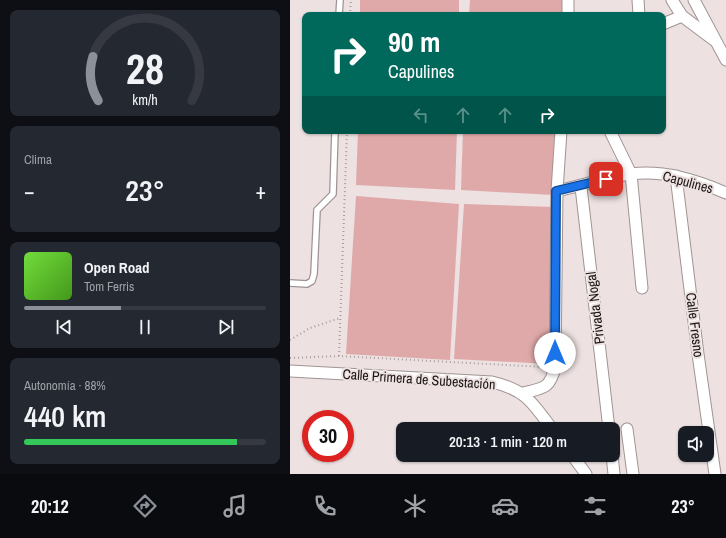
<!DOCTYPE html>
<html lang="es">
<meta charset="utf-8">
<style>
body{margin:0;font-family:"Archivo Narrow",sans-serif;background:#242831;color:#f1f3f6;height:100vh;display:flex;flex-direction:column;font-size:15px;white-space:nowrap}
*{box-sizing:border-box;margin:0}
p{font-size:13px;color:#9ea1a6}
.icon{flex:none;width:22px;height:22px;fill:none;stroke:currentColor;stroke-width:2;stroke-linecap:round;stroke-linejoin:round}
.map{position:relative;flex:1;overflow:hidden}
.drawer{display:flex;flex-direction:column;gap:10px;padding:10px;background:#0d0f14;width:290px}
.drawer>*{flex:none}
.top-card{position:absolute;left:12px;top:12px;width:364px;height:122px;border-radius:8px;box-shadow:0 1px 3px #0004;background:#00695c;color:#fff;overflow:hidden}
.controls{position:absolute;left:388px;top:426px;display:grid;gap:8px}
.controls a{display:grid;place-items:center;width:36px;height:36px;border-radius:8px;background:#171b24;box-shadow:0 1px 3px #0004;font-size:20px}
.speed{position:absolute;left:12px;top:410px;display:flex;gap:8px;font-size:20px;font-weight:700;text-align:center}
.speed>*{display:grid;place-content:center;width:52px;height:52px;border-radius:50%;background:#171b24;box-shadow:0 1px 3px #0004;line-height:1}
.speed .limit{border:6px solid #d22;background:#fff;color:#111}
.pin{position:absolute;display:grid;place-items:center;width:34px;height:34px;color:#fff;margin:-17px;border-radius:8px;box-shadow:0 2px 6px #0006}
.me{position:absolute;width:44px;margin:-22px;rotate:0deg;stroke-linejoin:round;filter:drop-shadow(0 0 3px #0008)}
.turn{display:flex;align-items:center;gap:14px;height:84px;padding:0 20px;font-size:18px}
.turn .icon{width:52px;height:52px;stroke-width:2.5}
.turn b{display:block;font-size:28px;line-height:34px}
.lanes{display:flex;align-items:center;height:38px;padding:0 20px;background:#0003;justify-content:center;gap:20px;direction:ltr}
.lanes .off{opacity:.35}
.big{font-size:30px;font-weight:600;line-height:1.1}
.drawer .widget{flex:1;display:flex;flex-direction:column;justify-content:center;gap:6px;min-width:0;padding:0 14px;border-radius:8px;background:#242831}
.drawer .dial{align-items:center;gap:0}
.dial svg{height:104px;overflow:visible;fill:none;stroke:#363941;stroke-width:7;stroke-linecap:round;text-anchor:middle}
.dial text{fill:#f1f3f6;stroke:none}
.song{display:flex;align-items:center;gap:12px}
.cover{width:48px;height:48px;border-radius:6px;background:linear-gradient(135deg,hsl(100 70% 55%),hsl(100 70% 35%))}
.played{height:4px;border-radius:2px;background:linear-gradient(90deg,#8c9099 40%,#363941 40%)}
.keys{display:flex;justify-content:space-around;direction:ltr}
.heat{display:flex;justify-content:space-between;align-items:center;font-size:22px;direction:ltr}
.charge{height:6px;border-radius:3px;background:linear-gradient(90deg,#34c759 88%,#363941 0)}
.trip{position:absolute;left:106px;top:422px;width:224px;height:40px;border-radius:8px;background:#171b24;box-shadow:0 1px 3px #0004;font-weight:600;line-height:40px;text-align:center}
.tab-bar{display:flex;height:64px;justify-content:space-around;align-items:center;background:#090b0e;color:#9ea1a6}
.tab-bar .icon{width:28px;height:28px}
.tab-bar .selected{color:#8c9099}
.tab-bar b{font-size:18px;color:#f1f3f6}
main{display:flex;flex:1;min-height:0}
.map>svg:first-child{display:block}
.green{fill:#e0a9a9}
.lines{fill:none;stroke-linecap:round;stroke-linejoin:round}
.service-casing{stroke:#9f9493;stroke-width:8}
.minor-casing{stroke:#9f9493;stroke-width:13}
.path{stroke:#a79d9d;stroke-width:2;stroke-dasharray:1 3;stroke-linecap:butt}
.service{stroke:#fff;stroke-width:5.5}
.minor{stroke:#fff;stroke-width:11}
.route-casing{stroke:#114b97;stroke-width:10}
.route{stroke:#1a73e8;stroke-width:7}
.labels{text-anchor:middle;stroke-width:4;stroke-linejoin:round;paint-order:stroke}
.street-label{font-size:14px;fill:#1a1615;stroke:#ede1e1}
</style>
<main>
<section class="drawer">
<div class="widget dial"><svg viewBox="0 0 100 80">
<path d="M14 69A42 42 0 1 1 86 69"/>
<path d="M14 69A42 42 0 0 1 10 35" stroke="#8c9099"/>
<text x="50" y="56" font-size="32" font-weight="700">28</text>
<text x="50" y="72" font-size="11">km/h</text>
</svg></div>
<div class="widget"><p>Clima</p>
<div class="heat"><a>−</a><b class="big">23°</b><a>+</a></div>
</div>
<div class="widget">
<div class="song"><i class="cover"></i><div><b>Open Road</b><p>Tom Ferris</p></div></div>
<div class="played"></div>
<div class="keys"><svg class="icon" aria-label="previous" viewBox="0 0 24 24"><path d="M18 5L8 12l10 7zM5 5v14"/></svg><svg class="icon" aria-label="pause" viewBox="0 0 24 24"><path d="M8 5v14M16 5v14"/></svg><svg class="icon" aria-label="next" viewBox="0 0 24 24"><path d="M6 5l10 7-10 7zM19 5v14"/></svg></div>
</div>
<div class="widget"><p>Autonomía · 88%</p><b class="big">440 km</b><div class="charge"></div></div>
</section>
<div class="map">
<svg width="436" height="474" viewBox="0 0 436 474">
<rect width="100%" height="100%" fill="#ede1e1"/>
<g class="green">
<rect x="70" y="0" width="99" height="15"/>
<path d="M180,0H276V15H179Z"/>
<path d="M68,131H167L165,190L66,185Z"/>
<path d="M173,131H265L263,195L171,190Z"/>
<path d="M66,196L169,204L160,360L56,354Z"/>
<path d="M174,204L264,207L258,364L164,359Z"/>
</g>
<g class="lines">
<defs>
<g id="service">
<path d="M49,15L50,0"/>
<path d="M0,283L17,284L22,281L24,274L27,210L43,194L45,131"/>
</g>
<g id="minor">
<path d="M348,0L349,15"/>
<path d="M382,0L392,16L424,40"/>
<path d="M404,0L436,60"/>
<path d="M278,15V0"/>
<path d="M373,24L392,16"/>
<path d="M320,131L341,174L352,288"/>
<path d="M386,176L408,354L425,474"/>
<path d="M291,187L319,429"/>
<path d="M267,191C291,186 316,177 341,174C374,170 406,180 436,193"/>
<path d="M0,371L202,382C236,390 242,402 262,429"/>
<path d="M233,393C253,388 260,389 265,367L267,191L271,131"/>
<path d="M337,429L343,474"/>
<path d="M282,455L296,474"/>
<path d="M322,455L324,474"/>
</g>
</defs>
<use href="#service" class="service-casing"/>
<use href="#minor" class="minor-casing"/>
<g class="path">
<path d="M60,15L61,0"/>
<path d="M0,340L20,328L50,318"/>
<path d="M49,356L57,131"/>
<path d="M0,358L49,356L254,367"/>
</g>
<use href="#service" class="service"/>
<use href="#minor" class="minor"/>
</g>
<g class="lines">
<defs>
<path id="route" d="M265,353L266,191L316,179"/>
</defs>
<use href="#route" class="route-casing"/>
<use href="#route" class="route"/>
</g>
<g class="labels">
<g class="street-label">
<text transform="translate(398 182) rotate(15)" y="5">Capulines</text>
<text transform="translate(305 308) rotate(-97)" y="5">Privada Nogal</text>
<text transform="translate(405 325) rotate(83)" y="5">Calle Fresno</text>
<text transform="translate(129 379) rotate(4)" y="5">Calle Primera de Subestación</text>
</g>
</g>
</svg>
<div class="controls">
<a><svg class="icon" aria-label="sound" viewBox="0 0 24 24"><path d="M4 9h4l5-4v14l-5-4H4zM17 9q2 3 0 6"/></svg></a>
</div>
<div class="speed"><div class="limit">30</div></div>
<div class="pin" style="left:316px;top:179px;background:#d93025"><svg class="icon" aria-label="arrive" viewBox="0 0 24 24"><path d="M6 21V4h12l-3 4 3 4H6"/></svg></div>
<svg class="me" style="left:265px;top:353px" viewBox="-20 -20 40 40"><circle r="19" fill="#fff"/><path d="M0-13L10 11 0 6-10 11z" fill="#1a73e8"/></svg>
<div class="trip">20:13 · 1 min · 120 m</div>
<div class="top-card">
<div class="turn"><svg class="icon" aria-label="right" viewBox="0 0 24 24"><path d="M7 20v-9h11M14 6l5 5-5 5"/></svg><div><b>90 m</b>Capulines</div></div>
<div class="lanes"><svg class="icon off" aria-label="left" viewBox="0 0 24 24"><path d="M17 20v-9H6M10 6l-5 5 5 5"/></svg><svg class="icon off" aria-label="ahead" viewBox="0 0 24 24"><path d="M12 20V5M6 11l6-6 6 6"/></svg><svg class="icon off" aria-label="ahead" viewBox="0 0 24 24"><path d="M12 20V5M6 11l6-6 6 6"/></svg><svg class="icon" aria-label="right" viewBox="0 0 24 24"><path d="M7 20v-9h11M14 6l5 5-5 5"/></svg></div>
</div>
</div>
</main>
<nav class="tab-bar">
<b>20:12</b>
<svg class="icon selected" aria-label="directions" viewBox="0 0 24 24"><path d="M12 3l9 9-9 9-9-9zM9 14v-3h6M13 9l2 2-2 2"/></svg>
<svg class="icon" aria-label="music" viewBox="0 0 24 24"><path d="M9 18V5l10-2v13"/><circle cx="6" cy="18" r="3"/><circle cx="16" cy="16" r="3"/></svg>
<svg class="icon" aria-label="phone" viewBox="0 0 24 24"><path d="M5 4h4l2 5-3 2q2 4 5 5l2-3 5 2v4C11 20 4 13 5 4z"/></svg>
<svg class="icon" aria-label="climate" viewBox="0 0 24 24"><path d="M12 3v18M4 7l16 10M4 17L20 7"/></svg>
<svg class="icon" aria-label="car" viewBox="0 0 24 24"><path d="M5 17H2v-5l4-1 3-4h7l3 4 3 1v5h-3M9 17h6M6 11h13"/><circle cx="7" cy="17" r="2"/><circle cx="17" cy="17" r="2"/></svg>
<svg class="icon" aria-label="filters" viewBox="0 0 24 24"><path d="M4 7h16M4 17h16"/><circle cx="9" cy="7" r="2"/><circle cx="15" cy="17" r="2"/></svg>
<b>23°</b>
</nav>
